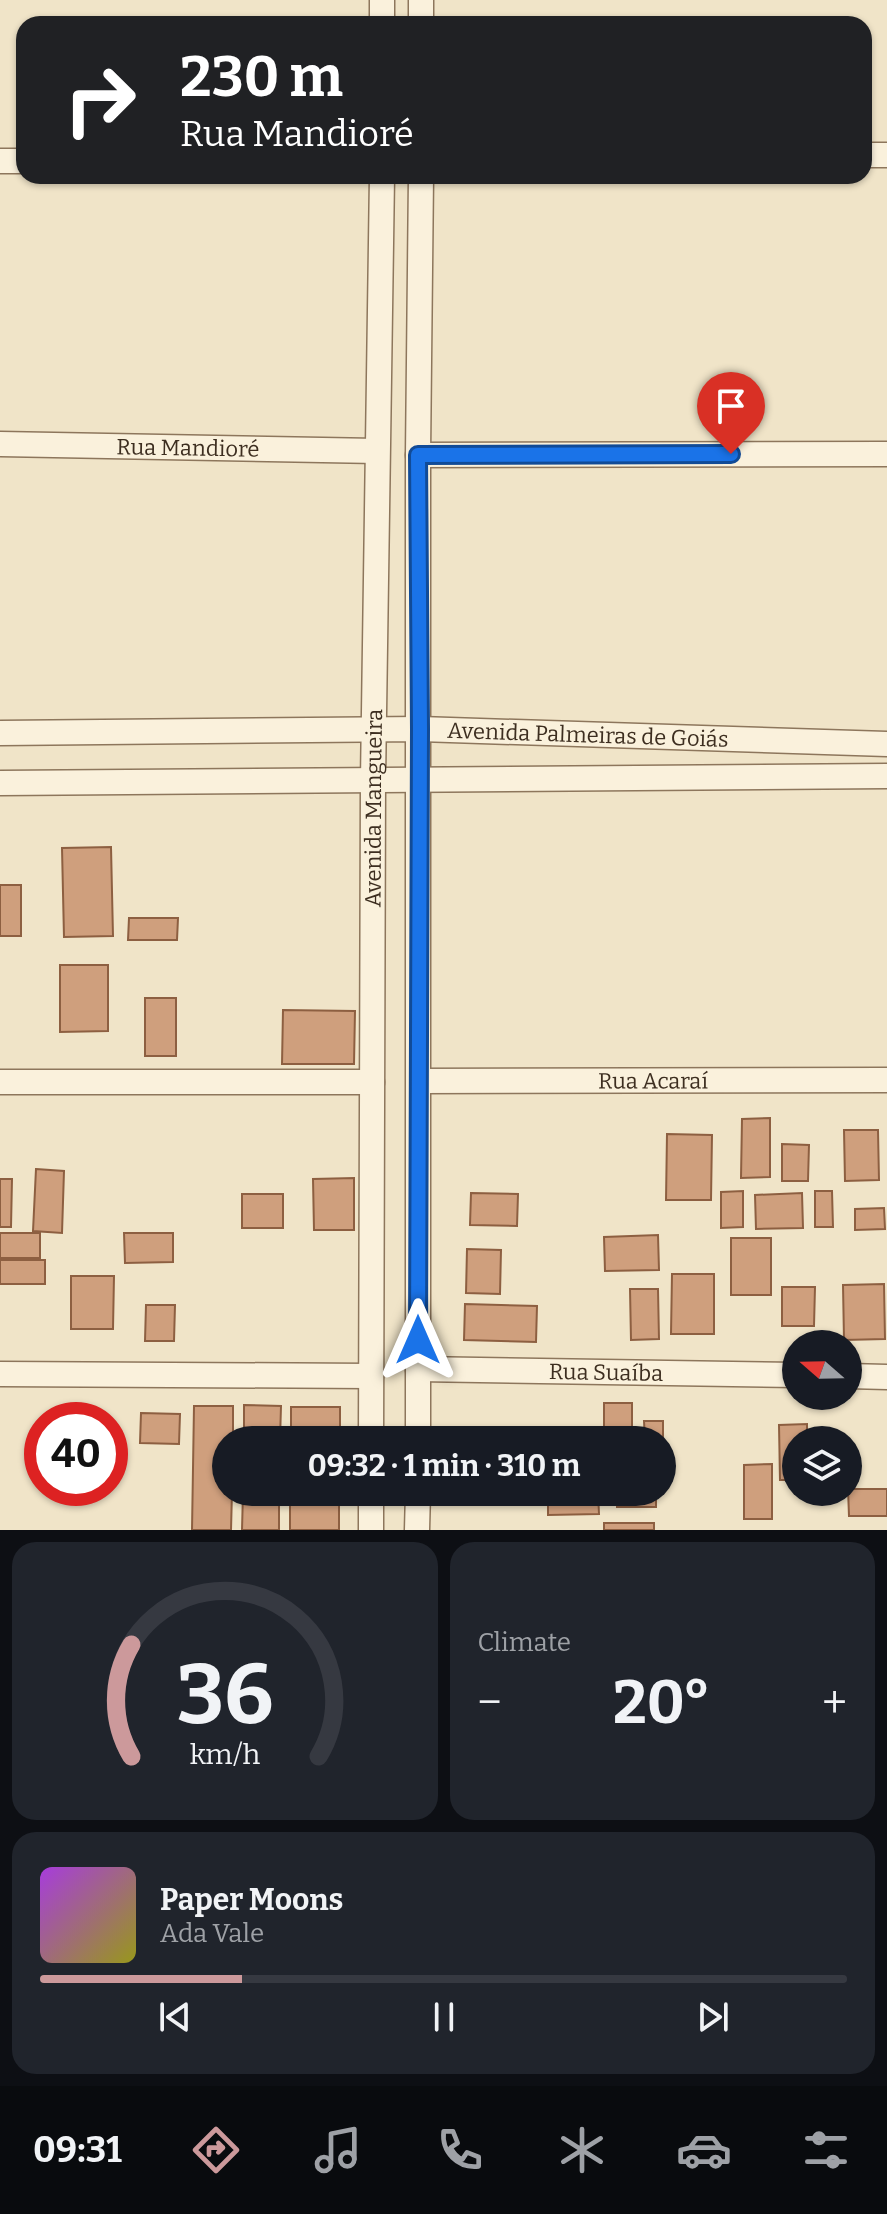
<!DOCTYPE html>
<meta charset="utf-8">
<style>
body{margin:0;font-family:Bitter,serif;background:#20242c;color:#f1f3f6;height:100vh;display:flex;flex-direction:column;font-size:30px;white-space:nowrap}
*{box-sizing:border-box;margin:0}
p{font-size:26px;color:#9ea1a6}
.icon{flex:none;width:44px;height:44px;fill:none;stroke:currentColor;stroke-width:2;stroke-linecap:round;stroke-linejoin:round}
.map{position:relative;height:1530px;overflow:hidden}
.side{display:flex;flex-direction:column;gap:12px;padding:12px;background:#0d0f14;flex:1}
.side>*{flex:none}
.banner{position:absolute;left:16px;top:16px;width:856px;height:168px;border-radius:24px;box-shadow:0 2px 6px #0004;background:#202124;color:#fff;overflow:hidden}
.needle{width:52px;rotate:290deg}
.fabs{position:absolute;left:782px;top:1330px;display:grid;gap:16px}
.fabs a{display:grid;place-items:center;width:80px;height:80px;border-radius:50%;background:#171b24;box-shadow:0 2px 6px #0004;font-size:40px}
.speed{position:absolute;left:24px;top:1402px;display:flex;gap:16px;font-size:40px;font-weight:700;text-align:center}
.speed>*{display:grid;place-content:center;width:104px;height:104px;border-radius:50%;background:#171b24;box-shadow:0 2px 6px #0004;line-height:1}
.speed .limit{border:12px solid #d22;background:#fff;color:#111}
.pin{position:absolute;display:grid;place-items:center;width:68px;height:68px;color:#fff;margin:-82px -34px;border-radius:50% 50% 50% 0;rotate:-45deg;box-shadow:0 0 8px #0007}
.pin .icon{rotate:45deg}
.me{position:absolute;width:88px;margin:-44px;rotate:0deg;stroke-linejoin:round;filter:drop-shadow(0 0 6px #0008)}
.turn{display:flex;align-items:center;gap:28px;height:168px;padding:0 32px;font-size:36px}
.turn .icon{width:104px;height:104px;stroke-width:2.5}
.turn b{display:block;font-size:56px;line-height:68px}
.big{font-size:60px;font-weight:700;line-height:1.1}
.side .tile{flex:1;display:flex;flex-direction:column;justify-content:center;gap:12px;min-width:0;padding:0 28px;border-radius:24px;background:#20242c}
.side .dial{align-items:center;gap:0}
.dial svg{height:208px;overflow:visible;fill:none;stroke:#363941;stroke-width:7;stroke-linecap:round;text-anchor:middle}
.dial text{fill:#f1f3f6;stroke:none}
.song{display:flex;align-items:center;gap:24px}
.cover{width:96px;height:96px;border-radius:12px;background:linear-gradient(135deg,hsl(280 70% 55%),hsl(60 70% 35%))}
.played{height:8px;border-radius:4px;background:linear-gradient(90deg,#cc999b 25%,#363941 25%)}
.keys{display:flex;justify-content:space-around;direction:ltr}
.heat{display:flex;justify-content:space-between;align-items:center;font-size:44px;direction:ltr}
.side .tiles{flex:1;display:grid;gap:12px;grid-template-columns:1fr 1fr}
.tile:last-child{grid-column:span 2}
.trip{position:absolute;left:212px;top:1426px;width:464px;height:80px;border-radius:40px;background:#171b24;box-shadow:0 2px 6px #0004;font-weight:700;line-height:80px;text-align:center}
.tabs{display:flex;height:128px;justify-content:space-around;align-items:center;background:#090b0e;color:#9ea1a6}
.tabs .icon{width:56px;height:56px}
.tabs .current{color:#cc999b}
.tabs b{font-size:36px;color:#f1f3f6}
.map>svg:first-child{display:block}
.building{fill:#cf9f7d;stroke:#8d5f41;stroke-width:2}
.lines{fill:none;stroke-linecap:round;stroke-linejoin:round}
.minor-casing{stroke:#8d765c;stroke-width:27}
.minor{stroke:#faf1dc;stroke-width:24}
.route-casing{stroke:#114b97;stroke-width:20}
.route{stroke:#1a73e8;stroke-width:14}
.labels{text-anchor:middle;stroke-width:8;stroke-linejoin:round;paint-order:stroke}
.street-label{font-size:22px;fill:#3d2e20;stroke:#f7eed8}
</style>
<div class="map">
<svg width="887" height="1530" viewBox="0 0 887 1530">
<rect width="100%" height="100%" fill="#f0e4c8"/>
<g class="building">
<path d="M111,847L113,936L64,937L62,848Z"/>
<rect x="0" y="885" width="21" height="51"/>
<path d="M129,918H178L177,940H128Z"/>
<path d="M60,965H108V1031L60,1032Z"/>
<rect x="145" y="998" width="31" height="58"/>
<path d="M283,1010L355,1011L354,1064H282Z"/>
<path d="M770,1118V1177L741,1178L742,1119Z"/>
<path d="M844,1130H878L879,1180L845,1181Z"/>
<path d="M667,1134L712,1135L711,1200H666Z"/>
<path d="M782,1144L809,1145L808,1181H782Z"/>
<path d="M36,1169L64,1171L62,1233L33,1231Z"/>
<path d="M354,1178V1230H314L313,1179Z"/>
<path d="M0,1179H12L11,1227H0Z"/>
<path d="M743,1191V1227L721,1228V1192Z"/>
<path d="M815,1191H832L833,1227H815Z"/>
<path d="M471,1193L518,1194L517,1226L470,1225Z"/>
<path d="M802,1193L803,1228L756,1229L755,1195Z"/>
<rect x="242" y="1194" width="41" height="34"/>
<path d="M884,1208L885,1229L855,1230V1209Z"/>
<rect x="0" y="1233" width="40" height="25"/>
<path d="M124,1233H173V1262L125,1263Z"/>
<path d="M658,1235L659,1270L605,1271L604,1237Z"/>
<rect x="731" y="1238" width="40" height="57"/>
<path d="M467,1249L501,1250L500,1294L466,1293Z"/>
<rect x="0" y="1260" width="45" height="24"/>
<path d="M672,1274H714V1334H671Z"/>
<path d="M71,1276H114L113,1329H71Z"/>
<path d="M884,1284L885,1339L844,1340L843,1285Z"/>
<path d="M782,1287H815L814,1326H782Z"/>
<path d="M630,1289H658L659,1339L631,1340Z"/>
<path d="M465,1304L537,1306L536,1342L464,1340Z"/>
<path d="M146,1305H175L174,1341H145Z"/>
<rect x="604" y="1403" width="28" height="37"/>
<path d="M244,1405L281,1406L280,1440H244Z"/>
<path d="M194,1406H233V1440H226V1492H232L231,1530H192Z"/>
<rect x="291" y="1407" width="49" height="33"/>
<path d="M141,1413L180,1414L179,1444L140,1443Z"/>
<path d="M644,1421H663V1462L662,1440H645Z"/>
<path d="M807,1424V1440H796V1480H780L779,1425Z"/>
<path d="M772,1464V1519H744V1465Z"/>
<path d="M848,1489H887V1516H849Z"/>
<path d="M243,1492H279V1530H242Z"/>
<rect x="290" y="1492" width="49" height="38"/>
<path d="M548,1492H598L599,1514L548,1515Z"/>
<rect x="617" y="1492" width="39" height="15"/>
<rect x="604" y="1523" width="50" height="7"/>
</g>
<g class="lines">
<defs>
<g id="minor">
<path d="M382,0V24"/>
<path d="M421,24V0"/>
<path d="M864,155H887"/>
<path d="M0,161H24"/>
<path id="s1" d="M0,444L377,451"/>
<path d="M418,455L887,454"/>
<path id="s2" d="M0,733L420,729L887,744"/>
<path d="M0,783L887,776"/>
<path id="s3" d="M419,1081L887,1080"/>
<path d="M0,1082H372"/>
<path id="s4" d="M418,1369L796,1375"/>
<path d="M0,1374L371,1376"/>
<path d="M848,1376L887,1377"/>
<path id="s5" d="M371,1440L373,780L382,176"/>
<path d="M418,1440V455L421,176"/>
<path d="M371,1530V1492"/>
<path d="M417,1530L418,1492"/>
</g>
</defs>
<use href="#minor" class="minor-casing"/>
<use href="#minor" class="minor"/>
</g>
<g class="lines">
<defs>
<path id="route" d="M418,1340L420,729L418,455L731,454"/>
</defs>
<use href="#route" class="route-casing"/>
<use href="#route" class="route"/>
</g>
<g class="labels">
<g class="street-label">
<text dy="8" stroke="none"><textPath href="#s1" startOffset="188">Rua Mandioré</textPath></text>
<text dy="8" stroke="none"><textPath href="#s2" startOffset="588">Avenida Palmeiras de Goiás</textPath></text>
<text dy="8" stroke="none"><textPath href="#s5" startOffset="632">Avenida Mangueira</textPath></text>
<text dy="8" stroke="none"><textPath href="#s3" startOffset="234">Rua Acaraí</textPath></text>
<text dy="8" stroke="none"><textPath href="#s4" startOffset="188">Rua Suaíba</textPath></text>
</g>
</g>
</svg>
<div class="fabs">
<a><svg class="needle" viewBox="-14 -14 28 28"><path d="M0-13l5 13h-10z" fill="#e53935"/><path d="M0 13l5-13h-10z" fill="#9ea1a6"/></svg></a>
<a><svg class="icon" aria-label="layers" viewBox="0 0 24 24"><path d="M12 4l9 5-9 5-9-5zM3 14l9 5 9-5"/></svg></a>
</div>
<div class="speed"><div class="limit">40</div></div>
<div class="pin" style="left:731px;top:454px;background:#d93025"><svg class="icon" aria-label="arrive" viewBox="0 0 24 24"><path d="M6 21V4h12l-3 4 3 4H6"/></svg></div>
<svg class="me" style="left:418px;top:1340px" viewBox="-20 -20 40 40"><path d="M0-17L14 15 0 8-14 15z" fill="#1a73e8" stroke="#fff" stroke-width="4"/></svg>
<div class="trip">09:32 · 1 min · 310 m</div>
<div class="banner">
<div class="turn"><svg class="icon" aria-label="right" viewBox="0 0 24 24"><path d="M7 20v-9h11M14 6l5 5-5 5"/></svg><div><b>230 m</b>Rua Mandioré</div></div>
</div>
</div>
<section class="side">
<div class="tiles">
<div class="tile dial"><svg viewBox="0 0 100 80">
<path d="M14 69A42 42 0 1 1 86 69"/>
<path d="M14 69A42 42 0 0 1 14 26" stroke="#cc999b"/>
<text x="50" y="56" font-size="32" font-weight="700">36</text>
<text x="50" y="72" font-size="11">km/h</text>
</svg></div>
<div class="tile"><p>Climate</p>
<div class="heat"><a>−</a><b class="big">20°</b><a>+</a></div>
</div>
<div class="tile">
<div class="song"><i class="cover"></i><div><b>Paper Moons</b><p>Ada Vale</p></div></div>
<div class="played"></div>
<div class="keys"><svg class="icon" aria-label="previous" viewBox="0 0 24 24"><path d="M18 5L8 12l10 7zM5 5v14"/></svg><svg class="icon" aria-label="pause" viewBox="0 0 24 24"><path d="M8 5v14M16 5v14"/></svg><svg class="icon" aria-label="next" viewBox="0 0 24 24"><path d="M6 5l10 7-10 7zM19 5v14"/></svg></div>
</div>
</div>
</section>
<nav class="tabs">
<b>09:31</b>
<svg class="icon current" aria-label="directions" viewBox="0 0 24 24"><path d="M12 3l9 9-9 9-9-9zM9 14v-3h6M13 9l2 2-2 2"/></svg>
<svg class="icon" aria-label="music" viewBox="0 0 24 24"><path d="M9 18V5l10-2v13"/><circle cx="6" cy="18" r="3"/><circle cx="16" cy="16" r="3"/></svg>
<svg class="icon" aria-label="phone" viewBox="0 0 24 24"><path d="M5 4h4l2 5-3 2q2 4 5 5l2-3 5 2v4C11 20 4 13 5 4z"/></svg>
<svg class="icon" aria-label="climate" viewBox="0 0 24 24"><path d="M12 3v18M4 7l16 10M4 17L20 7"/></svg>
<svg class="icon" aria-label="car" viewBox="0 0 24 24"><path d="M5 17H2v-5l4-1 3-4h7l3 4 3 1v5h-3M9 17h6M6 11h13"/><circle cx="7" cy="17" r="2"/><circle cx="17" cy="17" r="2"/></svg>
<svg class="icon" aria-label="filters" viewBox="0 0 24 24"><path d="M4 7h16M4 17h16"/><circle cx="9" cy="7" r="2"/><circle cx="15" cy="17" r="2"/></svg>
</nav>
